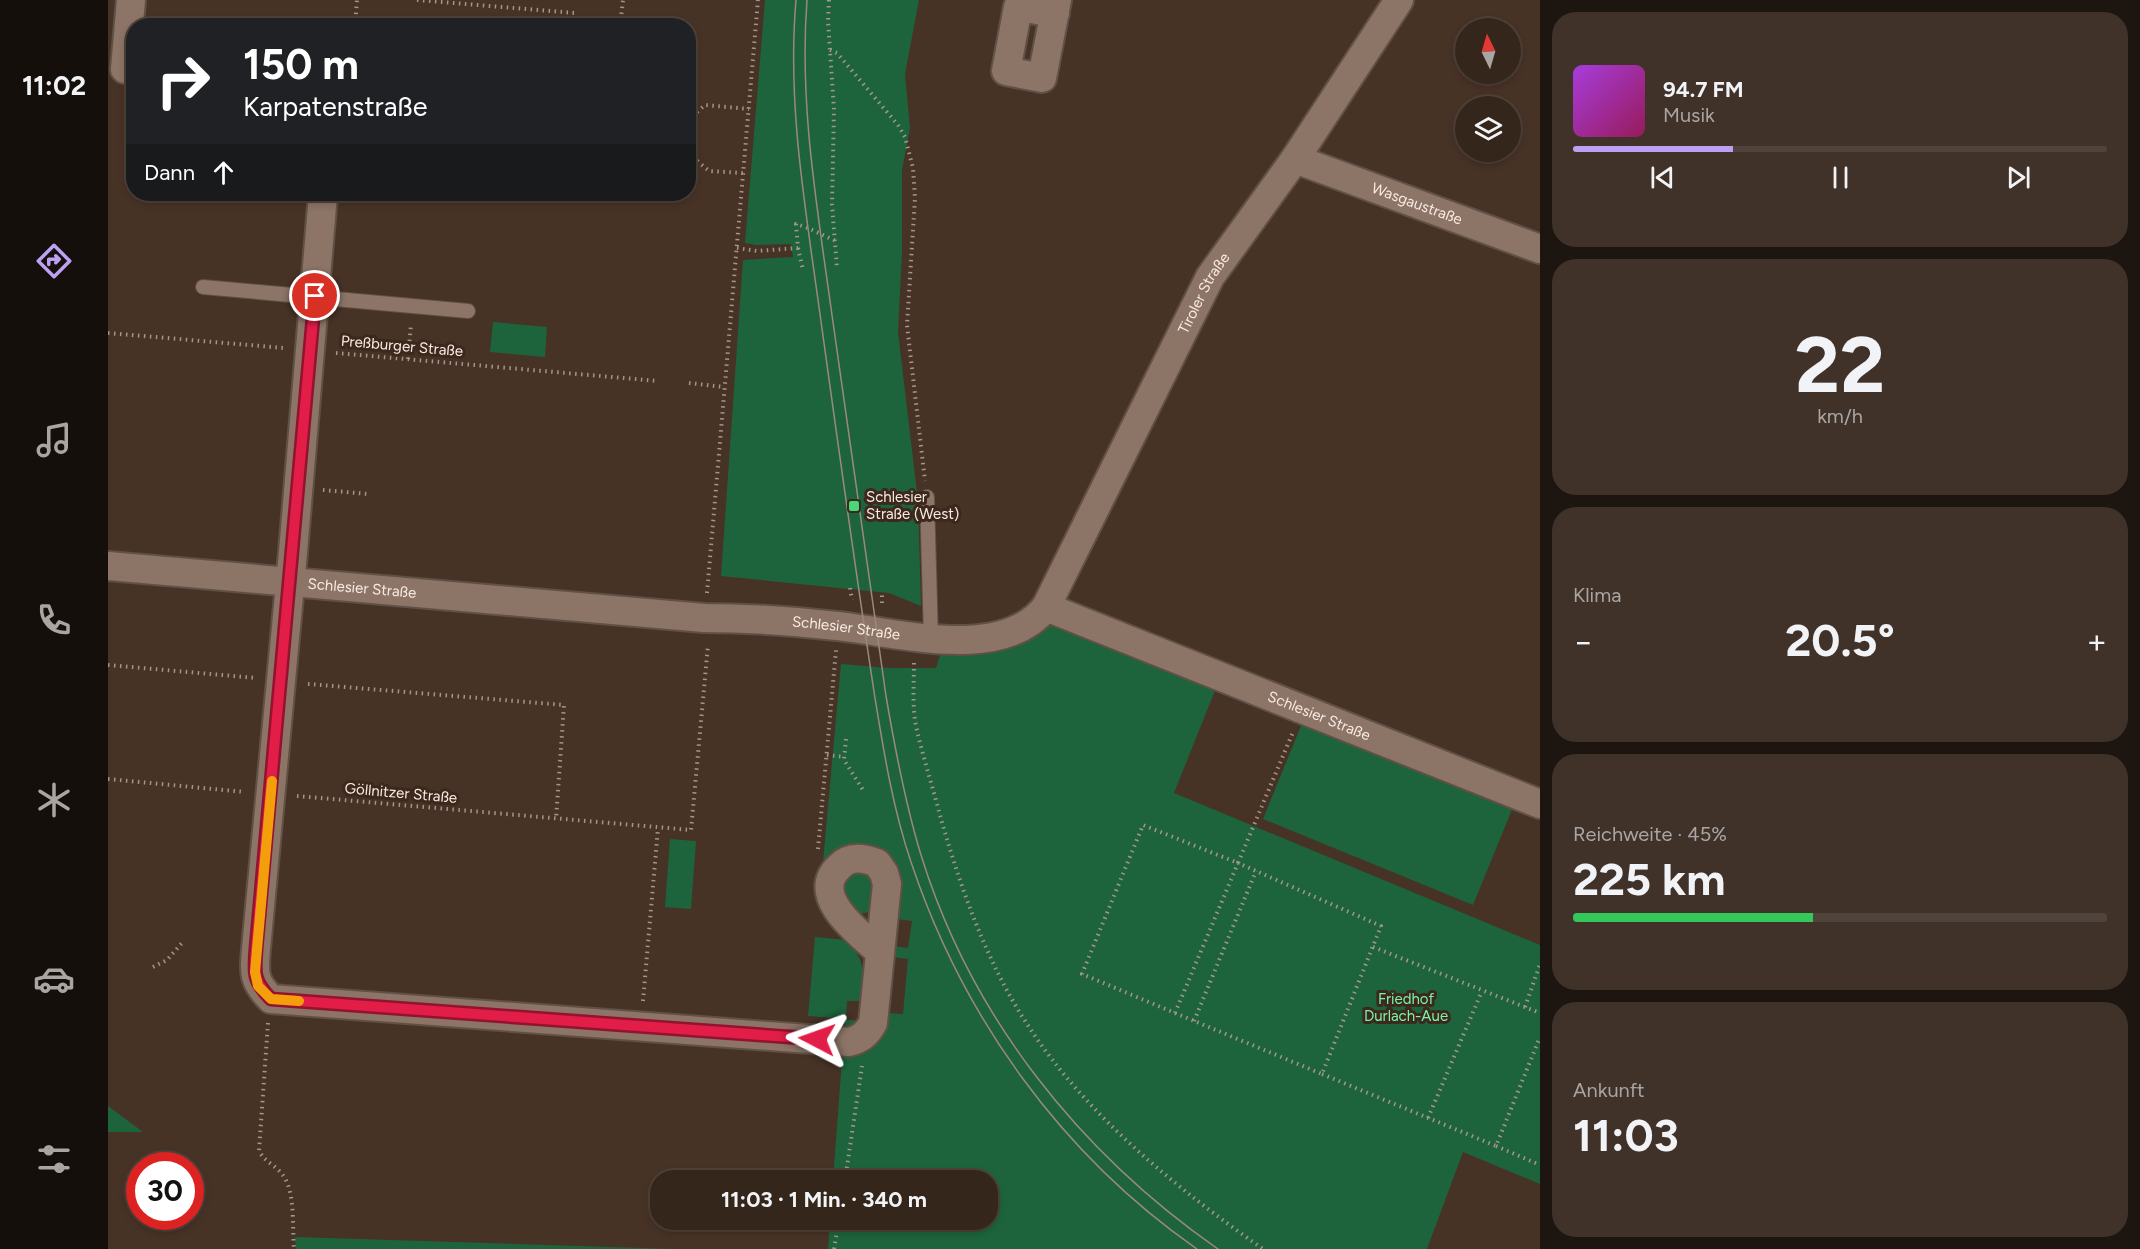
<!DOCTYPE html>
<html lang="de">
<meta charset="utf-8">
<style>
body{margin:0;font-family:Figtree,sans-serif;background:#403229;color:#f1f3f6;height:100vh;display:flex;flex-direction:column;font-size:22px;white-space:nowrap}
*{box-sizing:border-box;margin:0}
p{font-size:20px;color:#aaa5a3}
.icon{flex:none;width:33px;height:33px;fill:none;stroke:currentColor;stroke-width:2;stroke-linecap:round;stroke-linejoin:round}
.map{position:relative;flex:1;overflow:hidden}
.sheet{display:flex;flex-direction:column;gap:12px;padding:12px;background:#1d150f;width:600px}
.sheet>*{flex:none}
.guide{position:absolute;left:18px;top:18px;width:570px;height:183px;border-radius:24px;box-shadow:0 3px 9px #0003,0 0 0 2px #4f433b;background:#202124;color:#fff;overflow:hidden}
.needle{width:39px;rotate:355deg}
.buttons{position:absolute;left:1347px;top:18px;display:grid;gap:12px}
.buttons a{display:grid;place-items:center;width:66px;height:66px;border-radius:50%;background:#35261c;box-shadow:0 3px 9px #0003,0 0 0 2px #4f433b;font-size:30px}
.speed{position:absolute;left:18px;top:1152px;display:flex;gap:12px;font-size:30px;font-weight:700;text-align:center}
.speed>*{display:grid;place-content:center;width:78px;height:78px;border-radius:50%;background:#35261c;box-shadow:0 3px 9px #0003,0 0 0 2px #4f433b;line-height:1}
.speed .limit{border:9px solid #d22;background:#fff;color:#111}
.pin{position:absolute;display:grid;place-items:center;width:51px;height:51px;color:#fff;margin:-26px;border:3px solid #fff;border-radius:50%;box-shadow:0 2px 6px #0007}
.me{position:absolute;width:66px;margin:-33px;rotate:274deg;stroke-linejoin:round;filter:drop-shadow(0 0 4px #0008)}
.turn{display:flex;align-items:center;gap:21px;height:126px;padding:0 18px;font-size:27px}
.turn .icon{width:78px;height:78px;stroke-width:2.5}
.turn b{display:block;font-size:42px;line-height:51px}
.then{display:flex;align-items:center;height:57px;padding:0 18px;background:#0003;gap:12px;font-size:22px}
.big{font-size:45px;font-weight:700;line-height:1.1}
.sheet .tile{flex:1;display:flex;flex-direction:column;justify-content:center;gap:9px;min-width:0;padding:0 21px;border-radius:24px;background:#403229}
.sheet .dial{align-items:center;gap:0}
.dial b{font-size:78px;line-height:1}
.song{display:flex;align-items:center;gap:18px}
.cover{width:72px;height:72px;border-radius:9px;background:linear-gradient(135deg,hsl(280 70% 55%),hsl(330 70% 35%))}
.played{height:6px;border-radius:3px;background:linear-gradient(90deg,#bca0f2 30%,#4f433b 30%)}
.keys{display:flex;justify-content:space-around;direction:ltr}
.heat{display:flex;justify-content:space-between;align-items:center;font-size:33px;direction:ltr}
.charge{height:9px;border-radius:4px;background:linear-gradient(90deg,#34c759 45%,#4f433b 0)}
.trip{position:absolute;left:542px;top:1170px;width:348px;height:60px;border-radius:24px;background:#35261c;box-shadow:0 3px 9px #0003,0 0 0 2px #4f433b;font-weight:700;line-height:60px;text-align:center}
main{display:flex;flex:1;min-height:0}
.tab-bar{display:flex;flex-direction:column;width:108px;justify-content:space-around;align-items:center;background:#150f0b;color:#aaa5a3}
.tab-bar .icon{width:42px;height:42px}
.tab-bar .active{color:#bca0f2}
.tab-bar b{font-size:27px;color:#f1f3f6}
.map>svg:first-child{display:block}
.green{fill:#1d643c}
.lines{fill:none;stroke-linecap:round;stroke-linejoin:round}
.lane-casing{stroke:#615045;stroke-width:16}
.street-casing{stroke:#615045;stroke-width:32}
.path{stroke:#a6958b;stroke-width:4;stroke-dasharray:1.5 4.5;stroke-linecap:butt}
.lane{stroke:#8c7467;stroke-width:14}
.street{stroke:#8c7467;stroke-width:28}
.tram{stroke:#9b897f;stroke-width:1.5}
.route-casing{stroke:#92132f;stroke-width:15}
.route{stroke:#e11d48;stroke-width:10}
.slow{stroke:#f59e0b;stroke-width:10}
.poi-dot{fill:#49d778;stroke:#3c281c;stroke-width:2}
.labels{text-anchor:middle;stroke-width:6;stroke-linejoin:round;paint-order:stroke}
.street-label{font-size:15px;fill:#f8eae2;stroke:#3c281c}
.poi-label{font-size:15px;fill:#f8eae2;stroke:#3c281c;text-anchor:start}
.park-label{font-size:15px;fill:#79f5a9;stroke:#3c281c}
</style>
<main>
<nav class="tab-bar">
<b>11:02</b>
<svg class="icon active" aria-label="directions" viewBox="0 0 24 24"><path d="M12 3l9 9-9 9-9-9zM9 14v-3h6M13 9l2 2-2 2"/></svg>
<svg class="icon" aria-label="music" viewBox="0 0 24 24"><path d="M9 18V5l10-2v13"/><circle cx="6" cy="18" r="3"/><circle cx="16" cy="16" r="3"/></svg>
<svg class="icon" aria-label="phone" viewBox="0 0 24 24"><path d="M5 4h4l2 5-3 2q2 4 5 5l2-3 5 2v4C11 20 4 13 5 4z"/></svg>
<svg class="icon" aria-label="climate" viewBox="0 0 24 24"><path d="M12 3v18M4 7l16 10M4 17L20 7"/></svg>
<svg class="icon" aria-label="car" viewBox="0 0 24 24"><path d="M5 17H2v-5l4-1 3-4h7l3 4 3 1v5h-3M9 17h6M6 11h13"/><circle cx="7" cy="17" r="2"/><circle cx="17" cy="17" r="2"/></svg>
<svg class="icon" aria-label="filters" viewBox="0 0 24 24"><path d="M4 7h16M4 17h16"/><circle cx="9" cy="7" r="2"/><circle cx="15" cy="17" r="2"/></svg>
</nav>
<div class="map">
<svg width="1432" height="1249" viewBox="0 0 1432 1249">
<rect width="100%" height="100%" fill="#473226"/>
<g class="green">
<path d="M657,0H811L797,74L802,128L794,170V253L790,332L810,501L813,606L781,593L613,576L635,260L685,257L683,244L648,245L637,243Z"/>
<path d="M385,322L439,327L437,357L382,352Z"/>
<path d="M934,625H949L1108,688L1066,793L1432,945V1184L1355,1152L1319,1249H720L722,1220H879V1180H725L737,1020L778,1021L779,1013L795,1014L800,959L784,957L785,946L800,948L804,921L789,919L788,876L715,862L733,664L781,668H828L834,650Z"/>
<path d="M1195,721L1405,807L1365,905L1155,819Z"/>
<path d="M562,839L588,841L583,909L557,907Z"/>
<path d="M743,871L762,873L766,881L765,907L761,912L752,914C738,906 734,897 733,882Z"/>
<path d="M707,937L739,940C757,959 757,977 757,1001H739L738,1019L700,1016Z"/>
<path d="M0,1106L35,1132H0Z"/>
<path d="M187,1237L567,1249H188Z"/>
</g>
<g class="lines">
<defs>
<g id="lane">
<path d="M95,287L360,311"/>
<path d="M819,497L823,639"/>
</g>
<g id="street">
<path d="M23,0L17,69H26"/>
<path d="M947,13L910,7L898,71L934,78L949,0"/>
<path id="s1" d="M1187,159L1432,249"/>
<path d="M215,194L185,552L148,949C146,973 145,981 163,999L741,1042C753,1039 759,1034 765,1023L779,884L776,873L769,863C756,858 742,855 731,867C700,896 752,934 772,952"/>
<path id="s2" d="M0,566L596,618C641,618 685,621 729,626C789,632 894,663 938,607L1102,277L1187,159L1291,0"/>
<path id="s3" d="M938,607L1432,804"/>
</g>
</defs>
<use href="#lane" class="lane-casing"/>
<use href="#street" class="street-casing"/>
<g class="path">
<path d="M309,0L467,13"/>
<path d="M721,0L720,21L726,109L724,205L729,268"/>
<path d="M247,26L249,0"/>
<path d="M512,26L515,0"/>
<path d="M722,50L729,53L790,125L797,137L805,168L807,198L799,325L817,481"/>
<path d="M580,120L597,105L641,109"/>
<path d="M580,153L601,171L635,173"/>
<path d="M629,248L649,251L690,248L688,224L700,228L728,241"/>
<path d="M690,248L695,270"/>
<path d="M0,333L176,348"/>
<path d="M228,353L550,381"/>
<path d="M300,359L303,324"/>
<path d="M581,383L616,387"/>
<path d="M215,490L260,494"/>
<path d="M742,588L744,600"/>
<path d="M599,593L650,0"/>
<path d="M774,603V591"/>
<path d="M806,663C806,684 804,705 808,726C815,757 825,788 833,819C853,889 879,963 919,1024C977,1114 1068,1188 1155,1249"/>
<path d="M0,665L148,678"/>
<path d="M200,684L456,705L448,819"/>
<path d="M738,739L736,760L755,790"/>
<path d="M719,755L737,757"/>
<path d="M0,779L137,792"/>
<path d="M189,796L583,830L600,645"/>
<path d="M710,849L728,650"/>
<path d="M1265,947L1432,1013"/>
<path d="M45,967L59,960L74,943"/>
<path d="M535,1001L550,828"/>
<path d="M1417,1007L1432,964"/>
<path d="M1067,1013L1214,1074L1273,926L1130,863L1067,1013L974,974L1035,825L1130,863L1185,732"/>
<path d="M1086,1021L1148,871"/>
<path d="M160,1023L151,1151C157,1162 167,1165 174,1174C188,1191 184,1228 186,1249"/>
<path d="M1214,1074L1388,1146L1432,1037"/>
<path d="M1320,1118L1374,991"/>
<path d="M1388,1146L1432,1165"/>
<path d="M737,1180L754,1066"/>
<path d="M726,1249L731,1220"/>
</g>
<use href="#lane" class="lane"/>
<use href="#street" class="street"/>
<g class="tram">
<path d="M688,0C679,103 697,205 711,307C729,437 747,568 767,698C776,753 785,809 803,862C855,1018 954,1155 1089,1249"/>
<path d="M699,0C691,104 709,206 723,308C741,437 760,566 778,696C787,749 797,803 813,855C863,1017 972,1153 1110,1249"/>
</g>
</g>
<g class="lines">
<defs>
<path id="route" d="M207,296L148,949C146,973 145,981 163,999L709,1039"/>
</defs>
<use href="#route" class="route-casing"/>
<use href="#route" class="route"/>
<path class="slow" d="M164,781L147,972L150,986L163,999L191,1001"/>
</g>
<rect class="poi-dot" x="740" y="500" width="12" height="12" rx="3"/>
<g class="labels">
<g class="street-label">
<text dy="5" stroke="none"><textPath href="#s1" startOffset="130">Wasgaustraße</textPath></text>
<text dy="5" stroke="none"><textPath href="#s2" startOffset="1302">Tiroler Straße</textPath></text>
<text transform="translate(294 346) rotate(5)" y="5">Preßburger Straße</text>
<text dy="5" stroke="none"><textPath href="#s2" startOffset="255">Schlesier Straße</textPath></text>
<text dy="5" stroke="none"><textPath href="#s2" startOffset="741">Schlesier Straße</textPath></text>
<text dy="5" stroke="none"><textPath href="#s3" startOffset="294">Schlesier Straße</textPath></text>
<text transform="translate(293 793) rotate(5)" y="5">Göllnitzer Straße</text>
</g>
<g class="poi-label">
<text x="758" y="502">Schlesier<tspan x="758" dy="17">Straße (West)</tspan></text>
</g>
<g class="park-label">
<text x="1298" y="1004">Friedhof<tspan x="1298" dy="17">Durlach-Aue</tspan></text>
</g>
</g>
</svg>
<div class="buttons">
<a><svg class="needle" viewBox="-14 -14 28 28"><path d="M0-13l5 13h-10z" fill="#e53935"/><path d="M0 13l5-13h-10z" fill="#aaa5a3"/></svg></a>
<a><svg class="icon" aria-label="layers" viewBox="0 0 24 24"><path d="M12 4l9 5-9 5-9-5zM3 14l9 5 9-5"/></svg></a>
</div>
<div class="speed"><div class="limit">30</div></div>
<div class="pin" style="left:207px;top:296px;background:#d93025"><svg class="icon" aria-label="arrive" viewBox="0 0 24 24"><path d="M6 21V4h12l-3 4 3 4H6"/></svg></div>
<svg class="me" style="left:709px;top:1039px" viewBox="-20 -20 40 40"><path d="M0-17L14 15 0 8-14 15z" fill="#e11d48" stroke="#fff" stroke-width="4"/></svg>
<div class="trip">11:03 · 1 Min. · 340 m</div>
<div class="guide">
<div class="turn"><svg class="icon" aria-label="right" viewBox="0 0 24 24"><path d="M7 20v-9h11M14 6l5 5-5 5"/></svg><div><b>150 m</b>Karpatenstraße</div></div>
<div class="then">Dann<svg class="icon" aria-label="ahead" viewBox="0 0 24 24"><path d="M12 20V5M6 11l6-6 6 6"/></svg></div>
</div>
</div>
<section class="sheet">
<div class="tile">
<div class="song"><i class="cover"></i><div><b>94.7 FM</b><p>Musik</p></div></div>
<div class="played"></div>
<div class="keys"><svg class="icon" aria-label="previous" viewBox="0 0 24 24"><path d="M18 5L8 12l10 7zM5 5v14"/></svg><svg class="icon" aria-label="pause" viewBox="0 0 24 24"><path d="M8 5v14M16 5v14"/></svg><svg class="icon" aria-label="next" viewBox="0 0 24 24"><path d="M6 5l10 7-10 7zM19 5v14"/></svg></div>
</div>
<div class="tile dial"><b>22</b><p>km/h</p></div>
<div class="tile"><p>Klima</p>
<div class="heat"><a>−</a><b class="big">20.5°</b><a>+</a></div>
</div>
<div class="tile"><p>Reichweite · 45%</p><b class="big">225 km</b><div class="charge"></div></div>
<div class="tile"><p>Ankunft</p><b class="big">11:03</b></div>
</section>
</main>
